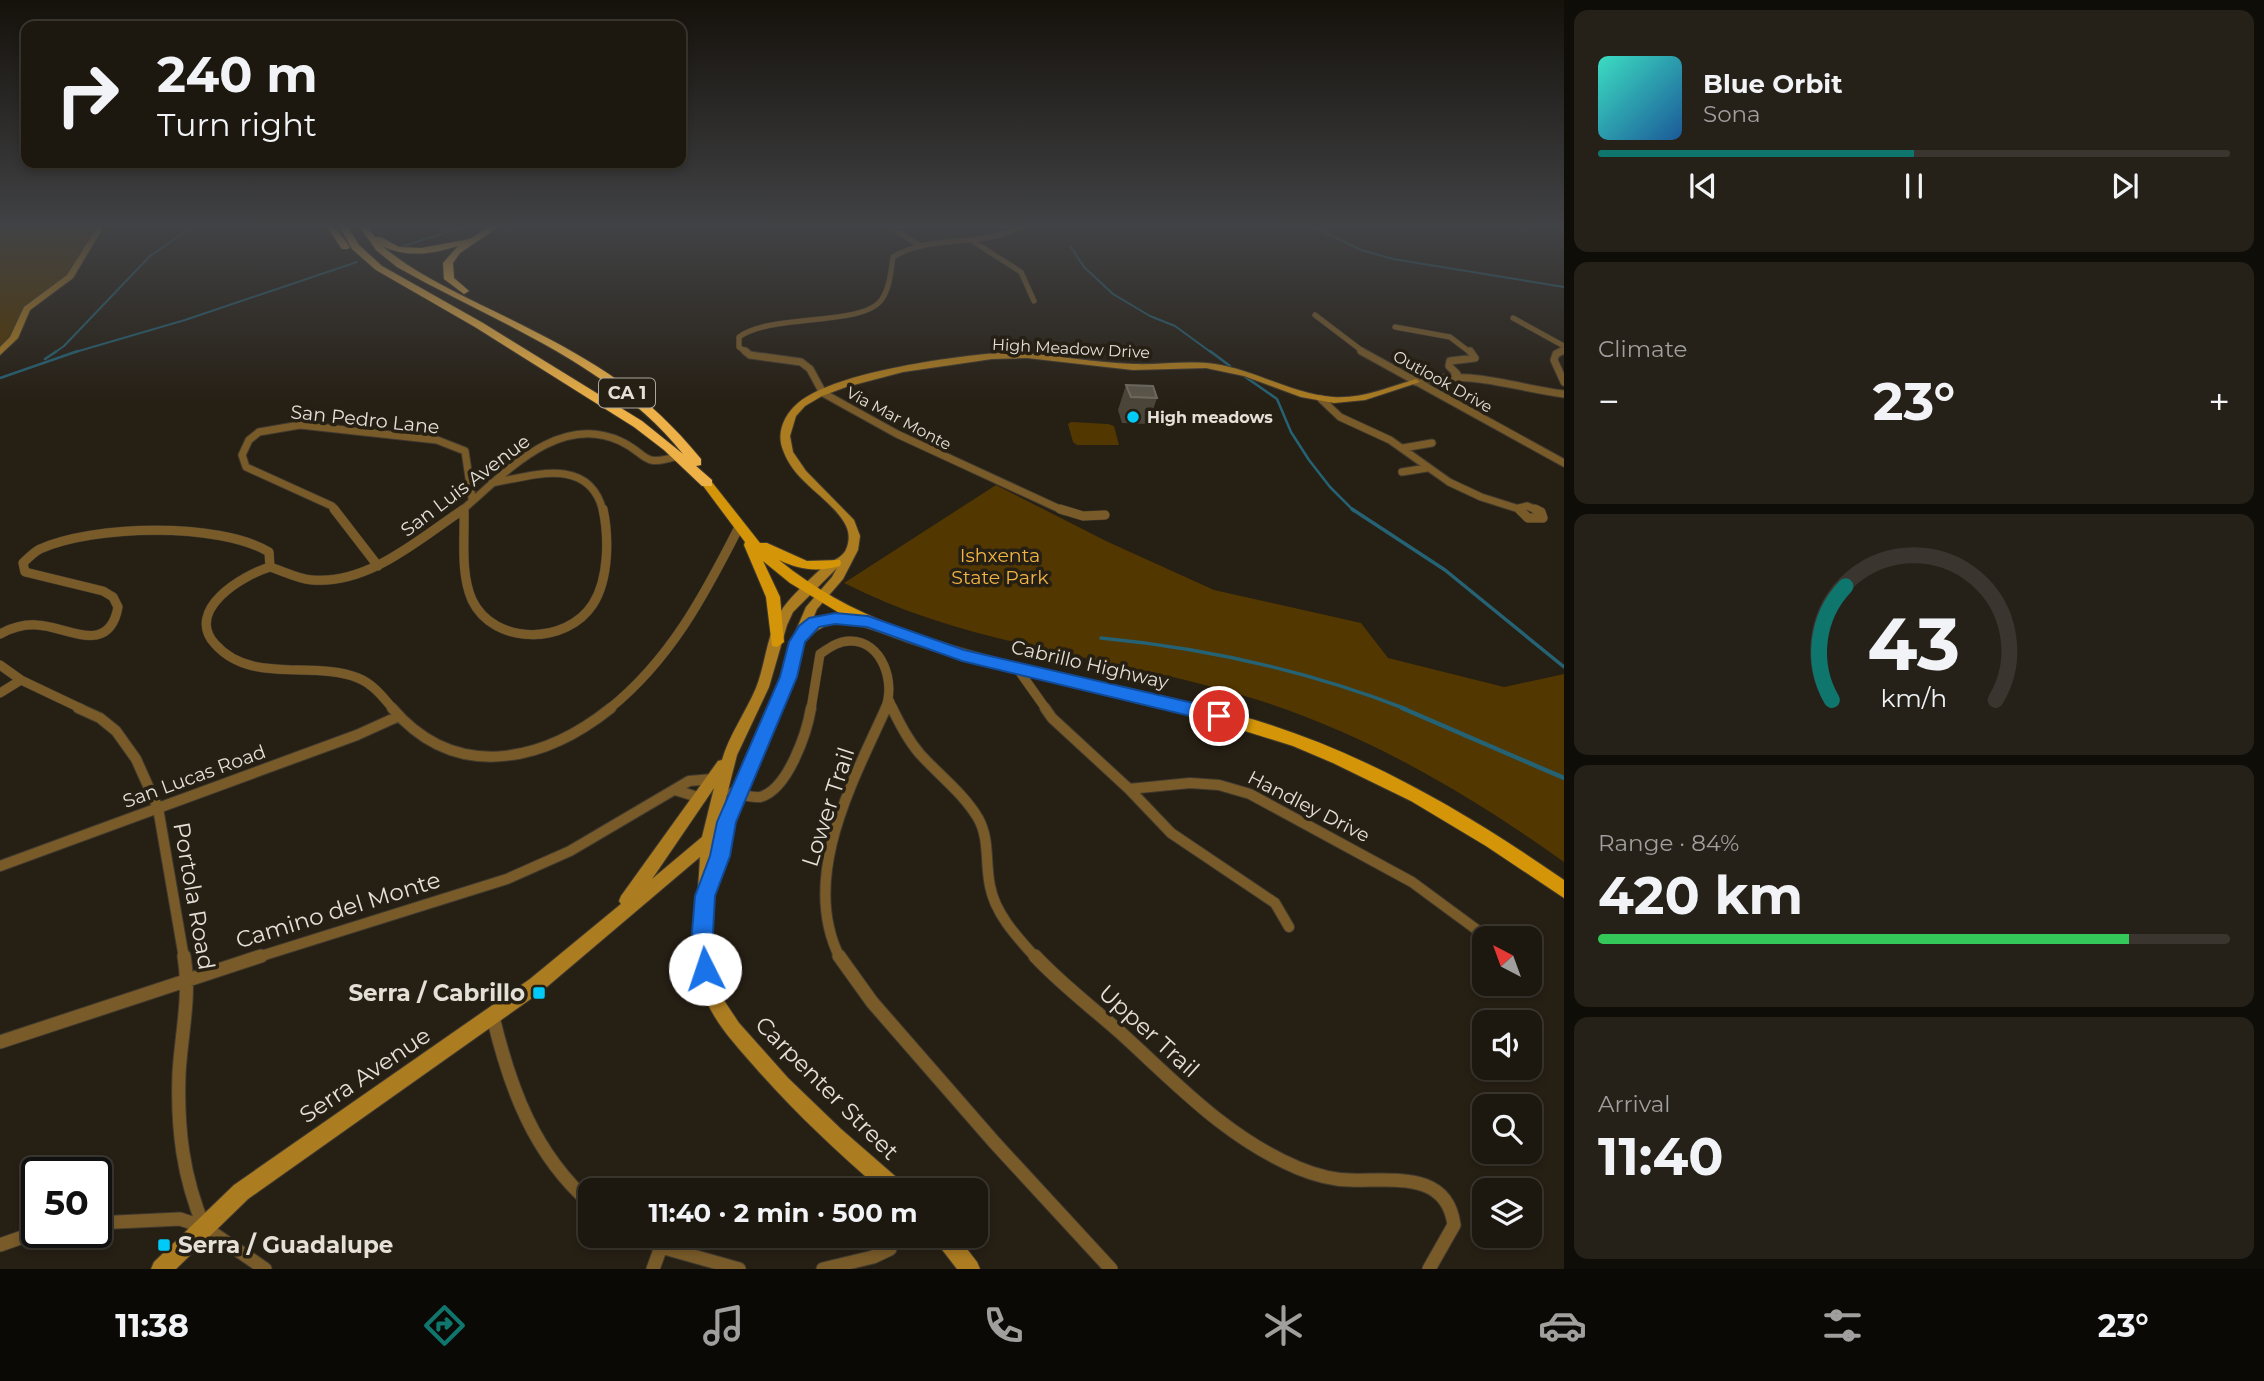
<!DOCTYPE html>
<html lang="en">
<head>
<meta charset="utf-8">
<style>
  :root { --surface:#1c170f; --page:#252018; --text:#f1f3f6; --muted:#a09f9e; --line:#3a362f; --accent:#0f766e }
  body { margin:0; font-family:Montserrat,sans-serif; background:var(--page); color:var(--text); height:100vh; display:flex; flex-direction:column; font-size:26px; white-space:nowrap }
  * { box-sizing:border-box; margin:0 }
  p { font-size:23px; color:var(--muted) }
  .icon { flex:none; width:38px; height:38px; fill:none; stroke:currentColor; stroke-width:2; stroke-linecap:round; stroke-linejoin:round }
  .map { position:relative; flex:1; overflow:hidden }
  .details { display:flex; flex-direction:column; gap:10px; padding:10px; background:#0f0d08; width:700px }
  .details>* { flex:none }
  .guide { position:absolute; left:21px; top:21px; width:665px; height:147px; border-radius:14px; box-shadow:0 4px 10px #0003,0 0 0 2px var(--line); background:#1c170f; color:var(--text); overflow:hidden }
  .needle { width:46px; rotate:319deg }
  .buttons { position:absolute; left:1472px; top:926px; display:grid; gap:14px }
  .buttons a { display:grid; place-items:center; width:70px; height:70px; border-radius:14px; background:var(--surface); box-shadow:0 4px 10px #0003,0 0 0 2px var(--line); font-size:35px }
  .speed { position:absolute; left:21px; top:1157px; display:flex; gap:14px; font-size:35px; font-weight:700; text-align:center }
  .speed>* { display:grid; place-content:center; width:91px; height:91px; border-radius:50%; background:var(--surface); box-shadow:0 4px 10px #0003,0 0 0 2px var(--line); line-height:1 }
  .speed .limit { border:4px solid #111; border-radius:10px; background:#fff; color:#111 }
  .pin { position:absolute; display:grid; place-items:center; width:60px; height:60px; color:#fff; margin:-30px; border:4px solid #fff; border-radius:50%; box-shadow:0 2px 7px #0007 }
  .me { position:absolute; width:77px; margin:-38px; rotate:356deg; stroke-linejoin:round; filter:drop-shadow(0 0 5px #0008) }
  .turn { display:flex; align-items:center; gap:24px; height:147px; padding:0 21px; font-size:32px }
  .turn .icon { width:91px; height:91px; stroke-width:2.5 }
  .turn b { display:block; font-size:49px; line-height:60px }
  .big { font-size:52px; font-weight:700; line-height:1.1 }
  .details .widget { flex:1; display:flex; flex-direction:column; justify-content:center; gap:10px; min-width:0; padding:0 24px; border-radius:14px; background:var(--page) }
  .details .dial { align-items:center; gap:0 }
  .dial svg { height:182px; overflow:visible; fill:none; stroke:var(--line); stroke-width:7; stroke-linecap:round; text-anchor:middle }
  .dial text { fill:var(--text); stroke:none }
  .song { display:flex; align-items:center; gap:21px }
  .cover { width:84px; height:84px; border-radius:10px; background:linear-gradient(135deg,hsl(170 70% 55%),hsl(210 70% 35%)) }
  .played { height:7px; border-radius:4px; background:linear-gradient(90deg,var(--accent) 50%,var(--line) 50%) }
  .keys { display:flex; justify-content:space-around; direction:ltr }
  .heat { display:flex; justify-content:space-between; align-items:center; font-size:38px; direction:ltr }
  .charge { height:10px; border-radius:5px; background:linear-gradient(90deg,#34c759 84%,var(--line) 0) }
  .trip { position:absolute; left:578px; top:1178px; width:410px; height:70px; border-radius:14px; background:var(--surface); box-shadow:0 4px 10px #0003,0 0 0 2px var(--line); font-weight:700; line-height:70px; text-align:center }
  .tabs { display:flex; height:112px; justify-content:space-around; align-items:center; background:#0b0906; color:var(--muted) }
  .tabs .icon { width:49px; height:49px }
  .tabs .on { color:var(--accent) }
  .tabs b { font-size:32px; color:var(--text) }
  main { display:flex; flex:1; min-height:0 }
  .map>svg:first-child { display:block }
  .green { fill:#523700 }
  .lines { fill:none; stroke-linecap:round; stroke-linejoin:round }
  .stream-far3 { stroke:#256274; stroke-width:2 }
  .stream-far2 { stroke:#256274; stroke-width:2.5 }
  .stream-far1 { stroke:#256274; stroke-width:3.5 }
  .stream { stroke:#256274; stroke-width:4.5 }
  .street-far4-casing { stroke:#413a2f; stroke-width:6 }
  .street-far3-casing { stroke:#413a2f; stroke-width:9 }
  .street-far2-casing { stroke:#413a2f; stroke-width:10 }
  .street-far1-casing { stroke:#413a2f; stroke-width:12 }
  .street-casing { stroke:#413a2f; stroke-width:15 }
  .secondary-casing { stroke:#413a2f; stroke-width:2 }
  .primary-casing { stroke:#413a2f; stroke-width:2 }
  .highway-casing { stroke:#413a2f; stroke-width:2 }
  .street-far4 { stroke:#795b29; stroke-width:5 }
  .street-far3 { stroke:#795b29; stroke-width:7 }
  .street-far2 { stroke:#795b29; stroke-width:9 }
  .street-far1 { stroke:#795b29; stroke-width:10 }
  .street { stroke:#795b29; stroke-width:13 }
  .secondary { fill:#ac7c21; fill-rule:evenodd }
  .primary { fill:#d49608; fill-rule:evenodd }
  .highway { fill:#edb147; fill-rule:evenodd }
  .wall { fill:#4b4438 }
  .building { fill:#5b5549; stroke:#706a60; stroke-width:2 }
  .route { fill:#1a73e8; stroke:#114b97; stroke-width:2 }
  .poi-dot { fill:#00cbf8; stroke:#261f14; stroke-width:2.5 }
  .labels { text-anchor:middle; stroke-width:7; stroke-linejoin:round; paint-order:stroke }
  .far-street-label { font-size:16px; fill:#e4e0d8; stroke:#261f14 }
  .far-poi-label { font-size:16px; font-weight:bold; fill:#e4e0d8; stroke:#261f14; text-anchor:start }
  .shield { fill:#261f14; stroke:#aba69d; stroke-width:2 }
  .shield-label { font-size:18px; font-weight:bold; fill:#e4e0d8 }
  .street-label { font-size:19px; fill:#e4e0d8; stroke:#261f14 }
  .park-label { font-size:19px; fill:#f2b444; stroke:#261f14 }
  .near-street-label { font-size:23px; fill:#e4e0d8; stroke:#261f14 }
  .near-poi-label { font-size:23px; font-weight:bold; fill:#e4e0d8; stroke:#261f14; text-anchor:end }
</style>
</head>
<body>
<main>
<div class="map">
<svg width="1564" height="1269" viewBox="0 0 1564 1269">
  <rect width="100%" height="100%" fill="#261f14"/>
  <path class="green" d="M0 226H101L70 276 27 309 17 333 0 352Z
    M1071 422 1108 424 1114 426 1119 445H1077L1073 442 1068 424Z
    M996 485 1106 541 1214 590 1361 623 1388 658 1504 687 1564 674V862C1466 792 1357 728 1241 695 1109 656 967 646 844 583Z"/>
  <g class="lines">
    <path class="stream-far3" d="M1311 226 1361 250 1393 259 1564 287
      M1561 226 1564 232
      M400 247 467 226
      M1071 247 1084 267 1113 294 1150 316 1175 326 1212 353
      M54 353 64 346 150 256 190 228
      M72 353 185 320 357 262"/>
    <path class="stream-far2" d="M1210 351 1230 366
      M45 359 57 351
      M1244 376 1277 399 1291 432 1309 460 1330 487 1354 511
      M0 378 78 351"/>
    <path class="stream-far1" d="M1352 509 1445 570 1564 667
      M1101 638C1206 648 1308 671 1406 709"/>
    <path class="stream" d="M1402 708 1564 778"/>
    <g class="street-far4-casing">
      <path id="street-far4" d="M888 226 921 246
        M974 242 1021 272 1034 301
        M1315 315 1365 353
        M1513 318 1564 346
        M1395 327 1450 337 1471 353
        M747 353 739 347V337C771 313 864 327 882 299 890 287 891 270 893 257 932 233 981 249 1022 226
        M1558 353 1564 350"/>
    </g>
    <g class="street-far3-casing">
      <path id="street-far3" d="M745 351 750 355 801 362 810 369 823 393 897 434 1064 511
        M1361 351 1564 463
        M1562 351 1556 354 1554 360 1564 382
        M1457 374 1449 366 1450 361 1475 358 1470 351
        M1416 382C1473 369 1509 387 1564 394
        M1321 399 1340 417 1390 440 1449 482 1481 497 1519 509
        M1403 448 1432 443
        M1402 472 1427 468
        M492 483C532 476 589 455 603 511
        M336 511 332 506 246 467 242 455 249 440 259 432 300 425 437 440 465 451 472 498
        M461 511C503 476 557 412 620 441 649 454 640 468 678 456
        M1520 511 1519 508 1527 506 1539 511"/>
    </g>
    <g class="street-far2-casing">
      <path id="street-far2" d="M334 509 378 566
        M464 509C465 538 460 573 472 600 494 646 567 645 593 604 609 579 609 537 603 509
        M1060 509 1083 516 1105 515
        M1519 509 1528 518H1543L1541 512 1535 509
        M270 567C243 575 184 610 215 644 251 685 313 660 358 678 373 684 383 697 393 709
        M270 567C283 571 298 579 312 580 369 585 420 538 464 509
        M0 634C11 628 24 624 37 625 66 626 109 657 118 607L113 597 103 591 25 572 23 563C28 558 34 552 40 549 93 525 219 522 269 552L270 567
        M0 665 21 680 82 709
        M1017 668 1046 709
        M0 693 21 680
        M889 700 893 709
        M609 709C670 660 704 596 739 527
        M811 709 820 654C829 648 838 641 850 641 883 641 896 684 885 709"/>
    </g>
    <g class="street-far1-casing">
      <path id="street-far1" d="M78 708 100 718 116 731 136 759 158 808 184 958
        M392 708C455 782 542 763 611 708
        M892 708C900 724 908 740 920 754 939 775 963 793 978 818 990 839 985 863 990 886 995 914 1018 938 1036 958
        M1045 708 1052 718 1129 789 1171 833 1275 903 1289 927
        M1129 789 1190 783 1219 785 1250 794 1412 882 1488 938
        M675 790 701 798
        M732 793C740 794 752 798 760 797 788 790 807 732 811 708
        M0 866 357 735 399 716
        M255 958 507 879 570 851 689 781 713 779
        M840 958C799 878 853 781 886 708"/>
    </g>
    <g class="street-casing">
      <path id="street" d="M184 956C191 996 181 1035 179 1074 177 1129 183 1177 204 1227
        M839 956 872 1002 994 1142 1111 1269
        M1035 956C1062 985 1093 1008 1122 1034 1178 1085 1227 1138 1298 1168 1315 1175 1332 1180 1350 1180 1389 1182 1447 1169 1454 1225L1429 1269
        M493 1017C510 1088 534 1154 590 1203
        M0 1042 261 956
        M96 1223 180 1219 204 1227 265 1269
        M638 1236 661 1247 739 1269
        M0 1245 37 1232
        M653 1269 661 1247
        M823 1269 873 1257 890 1249"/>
    </g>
    <g class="secondary-casing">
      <path id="secondary" d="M98 226H104L73 278 30 310 18 338 0 355V347L10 337 24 307 67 275Z
        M1012 352C1053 354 1093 363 1134 364 1161 365 1188 360 1215 364 1255 370 1292 394 1333 397 1362 399 1389 387 1416 379L1420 382 1365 400 1334 403 1301 397 1244 376 1206 368 1133 370 1027 358 992 359 903 372 846 387 822 396 805 406 796 416 790 436 793 452 806 471 854 520 860 536 858 550 843 579 817 609 803 642 794 677 743 794 733 823 728 856 714 893 712 953 718 986 725 1002 739 1023 788 1078 841 1129 903 1183 906 1190H881C836 1151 793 1111 754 1066 733 1042 710 1018 701 986 691 944 698 899 700 857L542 991 248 1199 176 1269H151L154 1262 234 1185 530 979 621 904 619 901 621 896 718 761 722 760C729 735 746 712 756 688 766 663 767 631 783 608 792 595 812 577 824 566 832 560 844 558 847 547 850 538 849 530 844 522 828 496 794 482 783 450 776 433 784 415 798 403 836 371 961 355 1012 352ZM837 568 832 577 806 607 791 642 782 677 724 806 737 755 769 687 787 625 793 612ZM714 788 702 837 652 879Z
        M934 1236H957L977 1262 980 1269H957L937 1243Z"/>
    </g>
    <g class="primary-casing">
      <path id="primary" d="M707 480 711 481 760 543H767L807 561 840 560 841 563 840 566C817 572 800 570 779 560 852 620 939 644 1029 666 1105 684 1181 698 1255 720 1367 754 1469 814 1564 880V898L1486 846 1411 801 1333 763 1293 746 1200 717 956 658C939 652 921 647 904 641 869 629 828 606 802 646H792L790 642C802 622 817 615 841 614L790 583 763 561 780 597 784 642 777 647 772 646 766 597 744 545 745 542 701 483Z"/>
    </g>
    <g class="highway-casing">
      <path id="highway" d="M326 226H334L350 247 348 249H342Z
        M339 226H347L359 245 382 266 483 323 642 421 683 454C610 363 496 323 397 267L376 250 359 226H367L375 237H381L399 247 421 248 470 239 490 226H500L460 253 453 263 454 278 469 291 464 294 444 279 443 263 458 246C433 254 407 258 382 246 423 280 475 301 522 325 596 362 648 394 701 459V465L696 466 712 480V486H702L664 450 634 427 475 327 376 270 352 249Z"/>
    </g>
    <use href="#street-far4" class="street-far4"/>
    <use href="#street-far3" class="street-far3"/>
    <use href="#street-far2" class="street-far2"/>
    <use href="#street-far1" class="street-far1"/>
    <use href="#street" class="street"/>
    <use href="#secondary" class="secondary"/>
    <use href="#primary" class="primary"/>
    <use href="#highway" class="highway"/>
  </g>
  <path class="wall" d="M1126 385 1157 398 1148 424 1122 423 1118 410Z"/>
  <path class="building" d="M1126 385 1153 386 1157 398 1131 397Z"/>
  <linearGradient id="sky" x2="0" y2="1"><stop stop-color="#15110b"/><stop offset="0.56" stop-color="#414245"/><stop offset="1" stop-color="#414245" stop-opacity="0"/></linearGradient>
  <rect width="1564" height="404" fill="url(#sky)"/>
  <path class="route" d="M835 613 868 616 964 650 1219 709 1225 711 1227 716 1225 721 1219 723 962 661 867 627 835 624 819 627 805 642 797 677 736 822 730 856 715 896 713 932 716 969 713 977 705 980 698 977 694 969 692 932 695 896 710 856 717 822 780 677 789 642 799 626 809 618Z"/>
  <g class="poi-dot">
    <circle cx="1133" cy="417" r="7"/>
    <rect x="532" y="986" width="14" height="14" rx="3.5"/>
    <rect x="157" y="1238" width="14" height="14" rx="3.5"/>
  </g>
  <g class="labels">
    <g class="far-street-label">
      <text transform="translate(1071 348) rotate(3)" y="6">High Meadow Drive</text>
      <text transform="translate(1443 381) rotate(29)" y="6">Outlook Drive</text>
      <text transform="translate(899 418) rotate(28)" y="6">Via Mar Monte</text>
    </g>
    <g class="far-poi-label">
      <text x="1147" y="423">High meadows</text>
    </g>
    <rect class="shield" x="599" y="378.5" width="56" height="29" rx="5"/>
    <g class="shield-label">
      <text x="627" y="399">CA 1</text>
    </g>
    <g class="street-label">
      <text transform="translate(365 419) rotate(6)" y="7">San Pedro Lane</text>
      <text transform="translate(465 485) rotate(-37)" y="7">San Luis Avenue</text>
      <text transform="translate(1090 664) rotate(13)" y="7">Cabrillo Highway</text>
      <text transform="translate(194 776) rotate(-20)" y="7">San Lucas Road</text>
      <text transform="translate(1309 806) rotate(27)" y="7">Handley Drive</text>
    </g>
    <g class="park-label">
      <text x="1000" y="562">Ishxenta<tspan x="1000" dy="22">State Park</tspan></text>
    </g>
    <g class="near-street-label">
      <text transform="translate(828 807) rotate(-72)" y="8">Lower Trail</text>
      <text transform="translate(194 896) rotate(80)" y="8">Portola Road</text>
      <text transform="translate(338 910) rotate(-17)" y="8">Camino del Monte</text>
      <text transform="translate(1149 1031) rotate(42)" y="8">Upper Trail</text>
      <text transform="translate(365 1075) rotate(-34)" y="8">Serra Avenue</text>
      <text transform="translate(827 1088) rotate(45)" y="8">Carpenter Street</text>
    </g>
    <g class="near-poi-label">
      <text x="525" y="1001">Serra / Cabrillo</text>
      <text x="178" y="1253" text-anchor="start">Serra / Guadalupe</text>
    </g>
  </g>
</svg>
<div class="buttons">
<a><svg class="needle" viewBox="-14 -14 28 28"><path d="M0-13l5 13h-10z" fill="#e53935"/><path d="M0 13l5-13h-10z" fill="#a09f9e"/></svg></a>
<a><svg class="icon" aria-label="sound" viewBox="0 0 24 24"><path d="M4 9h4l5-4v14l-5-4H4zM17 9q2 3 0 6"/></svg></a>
<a><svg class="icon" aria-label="search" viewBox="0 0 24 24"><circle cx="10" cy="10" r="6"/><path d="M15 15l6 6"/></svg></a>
<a><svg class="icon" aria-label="layers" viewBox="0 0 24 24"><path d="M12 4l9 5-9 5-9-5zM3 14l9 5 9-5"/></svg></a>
</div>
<div class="speed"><div class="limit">50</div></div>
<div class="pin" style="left:1219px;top:716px;background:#d93025"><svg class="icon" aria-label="arrive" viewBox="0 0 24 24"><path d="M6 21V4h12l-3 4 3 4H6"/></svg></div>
<svg class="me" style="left:705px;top:969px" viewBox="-20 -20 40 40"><circle r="19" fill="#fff"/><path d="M0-13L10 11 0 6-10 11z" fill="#1a73e8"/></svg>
<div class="trip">11:40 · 2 min · 500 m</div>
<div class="guide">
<div class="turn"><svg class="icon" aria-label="right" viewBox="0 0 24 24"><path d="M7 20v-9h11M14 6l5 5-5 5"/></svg><div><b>240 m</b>Turn right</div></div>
</div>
</div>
<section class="details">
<div class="widget">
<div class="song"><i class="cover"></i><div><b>Blue Orbit</b><p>Sona</p></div></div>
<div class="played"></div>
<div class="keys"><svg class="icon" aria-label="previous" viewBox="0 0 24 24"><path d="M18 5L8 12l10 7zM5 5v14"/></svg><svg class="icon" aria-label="pause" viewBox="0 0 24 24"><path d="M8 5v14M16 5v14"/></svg><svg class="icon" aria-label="next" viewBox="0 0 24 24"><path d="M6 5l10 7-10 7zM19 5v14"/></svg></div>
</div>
<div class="widget"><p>Climate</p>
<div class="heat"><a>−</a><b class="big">23°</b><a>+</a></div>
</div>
<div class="widget dial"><svg viewBox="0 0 100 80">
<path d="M14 69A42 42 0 1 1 86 69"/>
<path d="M14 69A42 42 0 0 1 20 19" stroke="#0f766e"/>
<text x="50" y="56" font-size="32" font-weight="700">43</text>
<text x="50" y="72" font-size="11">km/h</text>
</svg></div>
<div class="widget"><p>Range · 84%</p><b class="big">420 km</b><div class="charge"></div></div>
<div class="widget"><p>Arrival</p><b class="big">11:40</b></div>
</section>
</main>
<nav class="tabs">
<b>11:38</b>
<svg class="icon on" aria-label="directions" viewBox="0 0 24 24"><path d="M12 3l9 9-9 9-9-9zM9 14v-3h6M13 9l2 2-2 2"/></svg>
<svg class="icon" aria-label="music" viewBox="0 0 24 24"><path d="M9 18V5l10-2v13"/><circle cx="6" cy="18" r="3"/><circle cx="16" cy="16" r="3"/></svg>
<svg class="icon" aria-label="phone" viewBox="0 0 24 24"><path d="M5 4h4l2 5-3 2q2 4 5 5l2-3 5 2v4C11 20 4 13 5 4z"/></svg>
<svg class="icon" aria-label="climate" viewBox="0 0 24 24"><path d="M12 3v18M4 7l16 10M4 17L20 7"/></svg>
<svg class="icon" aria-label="car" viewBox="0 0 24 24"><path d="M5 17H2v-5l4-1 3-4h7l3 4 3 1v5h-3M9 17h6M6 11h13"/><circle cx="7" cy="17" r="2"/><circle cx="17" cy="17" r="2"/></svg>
<svg class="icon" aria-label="filters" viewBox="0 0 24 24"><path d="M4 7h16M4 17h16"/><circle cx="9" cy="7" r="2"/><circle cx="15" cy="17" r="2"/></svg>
<b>23°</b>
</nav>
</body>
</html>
